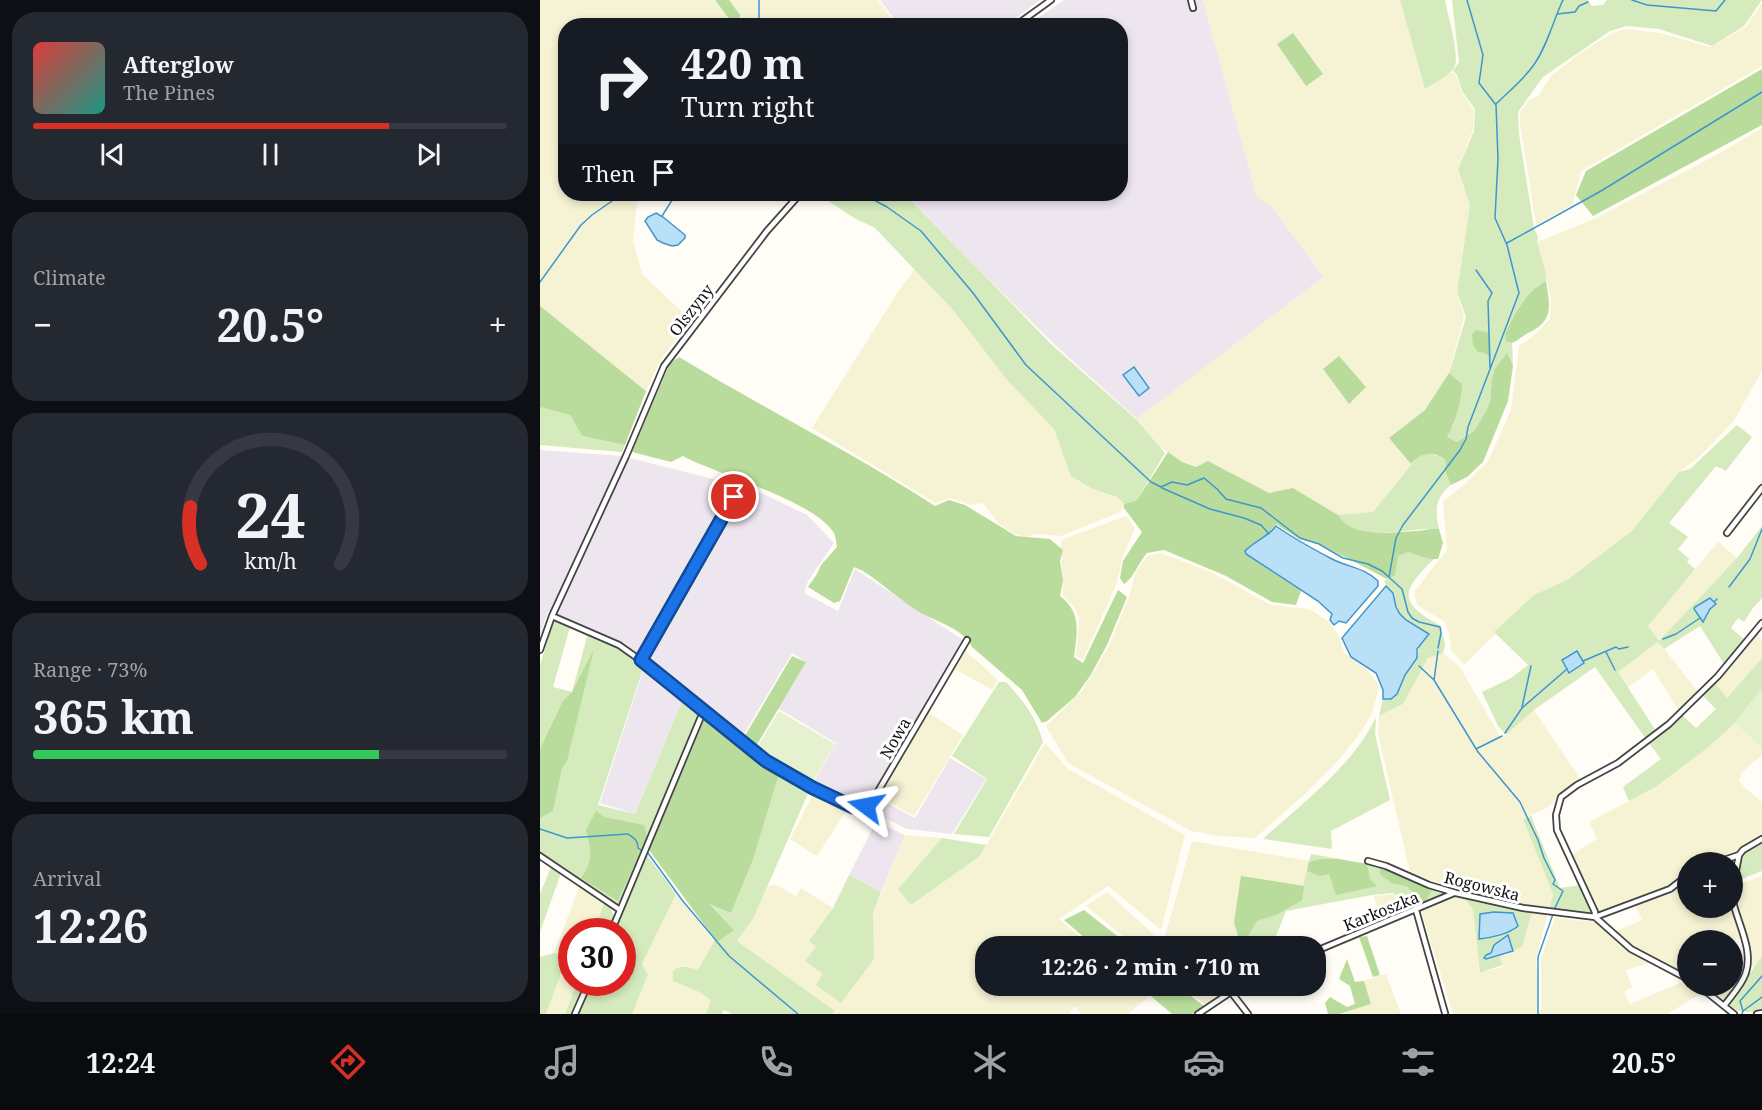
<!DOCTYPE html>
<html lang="en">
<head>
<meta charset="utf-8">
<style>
  :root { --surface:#171b24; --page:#242831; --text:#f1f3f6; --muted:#9ea1a6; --line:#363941; --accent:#d93025 }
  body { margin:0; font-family:"Noto Serif",serif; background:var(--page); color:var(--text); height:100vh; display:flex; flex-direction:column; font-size:22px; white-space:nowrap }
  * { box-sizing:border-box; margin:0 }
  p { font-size:20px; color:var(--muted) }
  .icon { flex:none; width:33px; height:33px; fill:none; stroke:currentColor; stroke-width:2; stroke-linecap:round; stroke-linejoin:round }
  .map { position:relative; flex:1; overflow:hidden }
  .sheet { display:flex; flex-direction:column; gap:12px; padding:12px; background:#0d0f14; width:540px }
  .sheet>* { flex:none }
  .top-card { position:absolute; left:18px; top:18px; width:570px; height:183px; border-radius:24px; box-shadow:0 3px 9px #0003; background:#171b24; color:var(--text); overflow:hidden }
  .buttons { position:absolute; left:1137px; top:852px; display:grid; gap:12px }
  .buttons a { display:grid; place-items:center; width:66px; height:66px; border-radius:50%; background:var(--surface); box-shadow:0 3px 9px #0003; font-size:30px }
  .speed { position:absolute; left:18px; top:918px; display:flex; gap:12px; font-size:30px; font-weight:700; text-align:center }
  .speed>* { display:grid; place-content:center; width:78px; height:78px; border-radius:50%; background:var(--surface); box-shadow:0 3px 9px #0003; line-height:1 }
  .speed .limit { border:9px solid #d22; background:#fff; color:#111 }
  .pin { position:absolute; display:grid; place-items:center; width:51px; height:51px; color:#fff; margin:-26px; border:3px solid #fff; border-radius:50%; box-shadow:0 2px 6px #0007 }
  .me { position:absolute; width:66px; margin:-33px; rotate:283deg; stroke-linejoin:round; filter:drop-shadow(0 0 4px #0008) }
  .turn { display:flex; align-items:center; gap:21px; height:126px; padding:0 24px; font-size:27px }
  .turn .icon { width:78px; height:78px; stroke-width:2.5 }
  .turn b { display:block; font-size:42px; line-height:51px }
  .then { display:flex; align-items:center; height:57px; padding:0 24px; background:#0003; gap:12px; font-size:22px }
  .big { font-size:45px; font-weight:700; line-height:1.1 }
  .sheet .tile { flex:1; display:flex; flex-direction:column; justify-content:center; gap:9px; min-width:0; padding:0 21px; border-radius:24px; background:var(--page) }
  .sheet .dial { align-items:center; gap:0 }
  .dial svg { height:156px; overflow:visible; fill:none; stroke:var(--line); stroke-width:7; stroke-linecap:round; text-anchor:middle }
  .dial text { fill:var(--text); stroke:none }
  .song { display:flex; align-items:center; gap:18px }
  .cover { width:72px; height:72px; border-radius:9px; background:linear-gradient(135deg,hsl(0 70% 55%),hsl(170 70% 35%)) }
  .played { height:6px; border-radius:3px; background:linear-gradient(90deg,var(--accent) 75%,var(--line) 75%) }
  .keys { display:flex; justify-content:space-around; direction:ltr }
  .heat { display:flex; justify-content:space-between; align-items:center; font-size:33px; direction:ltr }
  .charge { height:9px; border-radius:4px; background:linear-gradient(90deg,#34c759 73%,var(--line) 0) }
  .trip { position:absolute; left:435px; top:936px; width:351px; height:60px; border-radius:24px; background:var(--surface); box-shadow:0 3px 9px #0003; font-weight:700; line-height:60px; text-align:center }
  .menu { display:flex; height:96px; justify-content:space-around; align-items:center; background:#090b0e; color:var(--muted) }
  .menu .icon { width:42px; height:42px }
  .menu .active { color:var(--accent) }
  .menu b { font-size:27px; color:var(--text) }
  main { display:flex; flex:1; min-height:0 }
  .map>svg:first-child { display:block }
  .industrial { fill:#eee6ef }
  .farmland { fill:#f6f3d4 }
  .green { fill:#d5ebbd; fill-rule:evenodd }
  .forest { fill:#b9dc9c }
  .pitch { fill:#e6f2cf }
  .water { fill:#b9e0f7; stroke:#3f96cf; stroke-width:1.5 }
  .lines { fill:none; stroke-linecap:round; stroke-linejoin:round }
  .stream { stroke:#3f96cf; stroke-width:1.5 }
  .minor-casing { stroke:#444; stroke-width:8 }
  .minor { stroke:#fff; stroke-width:4.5 }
  .route-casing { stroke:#114b97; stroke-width:15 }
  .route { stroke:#1a73e8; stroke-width:10 }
  .labels { text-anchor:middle; stroke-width:6; stroke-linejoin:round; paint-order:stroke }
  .street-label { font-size:16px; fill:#111; stroke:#fff }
</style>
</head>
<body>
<main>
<section class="sheet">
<div class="tile">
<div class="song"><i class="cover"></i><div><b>Afterglow</b><p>The Pines</p></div></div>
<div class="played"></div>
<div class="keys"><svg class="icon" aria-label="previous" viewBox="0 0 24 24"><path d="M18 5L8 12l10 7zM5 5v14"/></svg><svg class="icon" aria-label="pause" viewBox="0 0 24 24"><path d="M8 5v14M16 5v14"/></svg><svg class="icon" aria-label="next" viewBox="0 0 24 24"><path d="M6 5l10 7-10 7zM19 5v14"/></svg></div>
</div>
<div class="tile"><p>Climate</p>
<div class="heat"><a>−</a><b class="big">20.5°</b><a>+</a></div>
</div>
<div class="tile dial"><svg viewBox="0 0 100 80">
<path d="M14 69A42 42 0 1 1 86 69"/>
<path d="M14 69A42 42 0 0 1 9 40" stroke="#d93025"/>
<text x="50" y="56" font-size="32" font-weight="700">24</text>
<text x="50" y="72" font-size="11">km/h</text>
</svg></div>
<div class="tile"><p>Range · 73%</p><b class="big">365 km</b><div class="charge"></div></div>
<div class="tile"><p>Arrival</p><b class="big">12:26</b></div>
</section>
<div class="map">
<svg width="1222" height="1014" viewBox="0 0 1222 1014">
  <rect width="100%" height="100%" fill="#fffdf5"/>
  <path class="industrial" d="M340 0H500L466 25 359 26Z
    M524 0H663L717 197 726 199 784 277 597 419 515 345 437 268 366 194H580V26L488 25Z
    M0 450 82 456 213 489 267 515 294 543 268 581 264 593 298 611 315 569 423 640 334 796 375 818 410 758 446 779 412 834 367 829 273 783 296 743 236 707 265 661 252 653 201 739 145 694 95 814 60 803 106 662 81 643 8 611 0 637Z
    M336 822 365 835 341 892 309 875Z"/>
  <path class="farmland" d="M0 0H175L193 24 190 26H26V194H98L93 240 102 274 151 320 121 359 106 391 0 306Z
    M189 0H338L357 25H208Z
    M663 0H860L885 89 912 72 916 75 922 93 934 110 933 130 918 169 930 205 917 292 924 317 909 373 885 410 849 438 871 464 833 512 798 515 753 488 729 493 668 461 656 467 642 462 620 447 597 419 784 277 733 208 717 197Z
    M1222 3V66L1041 171 1034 198V204L996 225 980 124V112L989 100 998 96 1011 76 1039 54 1072 33 1086 29 1121 33 1170 47 1206 27Z
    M1222 128V371L1193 422 1160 456 1139 472 1092 531 1027 580 994 595 924 665 911 650 909 633 905 622 877 605 874 592 907 550 903 502 925 484 948 461 971 410 979 346 993 336 1010 319 1011 300 997 242 1054 219 1182 152Z
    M375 269 413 310 467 380 514 429 553 489 577 497 584 504V508L580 512 521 536 497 534 485 537 473 533 459 524 443 503 431 505 410 498 395 503 272 428 359 290Z
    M586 516 595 528 583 556 576 585 543 660 536 656 539 618 534 606 523 596 521 540Z
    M1178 542 1197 558 1119 642 1158 692 1139 711 1113 669 1087 688 1077 673 1118 642 1107 626Z
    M621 553 671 572 731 605 770 609 789 622 799 636 804 652 828 671 839 685 833 711 821 732 797 762 764 795 715 838 679 836 651 831 528 763 506 726 542 691 569 646 589 597 595 574 607 556Z
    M1218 633 1222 641V658L1187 698 1175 683Z
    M426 651 458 680 452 690 415 669Z
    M903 653 920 667 961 738 966 735 994 710 1041 780 1023 791 1009 807 983 819 1013 894 996 959 998 989 997 1009 995 1010H1001V959L1015 918 1055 922 1084 949 1109 963 1086 970 1092 987 1084 992 1090 1004 1145 981 1148 986H1152L1163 992 1128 1014H913L881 911 912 898 925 899 933 910 940 973 961 967 963 969 960 957 982 947 994 907 928 893 870 873 838 734 839 716 863 704 888 658Z
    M389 713 423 735 374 816 339 797Z
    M1195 723 1222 749V755L1202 772 1199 780 1205 788 1222 802V836L1202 848 1197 853 1171 862H1148L1147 871 1128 886 1062 912 1058 911 1031 855 1057 839 1049 822 1117 786 1166 749Z
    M505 743 528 769 645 835 621 930 568 886 519 919 551 946H446V986H595L608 997 588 1014H542L534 1007 529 1014H292L294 1011 197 941 213 919 228 886 237 885 256 896 261 888 293 908 269 941 276 946 283 975 277 984 334 959 333 913 365 835 402 838 358 889 440 856Z
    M273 794 307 810 277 856 250 839Z
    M652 841 770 861 764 886 694 923 700 946H595L546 906 567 892 623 943Z
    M1222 876V956L1213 968 1195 889 1198 885Z
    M1138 884 1145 901 1147 900 1148 908H1167L1169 911 1193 907 1202 938 1193 941 1148 940 1147 977 1087 945 1074 932 1102 920 1095 904Z
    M40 885 65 901 53 931 32 932V982L37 983 25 1014H6L28 956 14 953Z
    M136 894 174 941 158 970 143 966 133 981 161 993 172 1000 166 1014H92L108 976 102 964Z
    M858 894 865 913 841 922 834 896Z
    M846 974 861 1014H799L831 1004 824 981Z
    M1193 983 1194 989 1188 998 1183 1000 1162 986H1192Z
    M643 986H676L684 993 666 1005Z"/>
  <path class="green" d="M860 0H905C907 14 922 59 913 70 906 77 894 83 885 89Z
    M912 0H1048L1052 6 1063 5 1067 0H1222L1204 26 1172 46 1119 29 1087 26 1070 31 1003 77 978 112 979 134 994 228 998 237 997 242 1006 274V281L997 286 965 334 966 340 972 343 973 366 966 354 953 372 950 402 946 411 934 431 917 442 906 437 914 424V416L909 374 926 317 917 292 930 205 918 169 934 131 935 109 922 91 917 75 913 71 919 62Z
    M278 194H365L511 344 597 420 625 453 597 500 584 504 577 497 553 489 531 476 514 429 467 380 413 310 335 228 314 218Z
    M0 407 30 415 42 436 85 445 82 452 0 445Z
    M1197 425 1212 437 1186 471 1176 466 1129 523 1148 537 1138 549 1149 559 1147 562 1155 569 1108 626 1119 641 1197 558 1222 526V598L1213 608 1204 622 1198 618 1191 628 1204 639 1184 664 1160 626 1124 649 1118 642 1078 672 1116 731 1106 739 1055 667 994 710 966 735 958 726 942 692 971 678 988 665 954 632 994 595 1027 580 1092 531 1139 472 1150 469Z
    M888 453 898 456 906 461 905 471 911 485C895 497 895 510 899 529 872 526 815 546 798 515L833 512 878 456Z
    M868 551 889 559H894C860 592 858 602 901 626L905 645 903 653 888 658 863 704 839 716 843 699H851L857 694 865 675 877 658 879 646 885 640V631L866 620 860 614 844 581 855 576 857 556Z
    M14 621 30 627 13 687 32 692 48 633 78 646 104 666 58 805 95 814 143 699 158 711 160 716 78 905 0 853V665Z
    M1222 658V689L1195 723 1166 749 1117 786 1089 801 1083 787 1121 759 1108 742 1142 715 1156 728 1176 709 1163 696 1175 683 1187 698Z
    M459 682H466C485 703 495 715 503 742L449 837 414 834 447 779 412 756Z
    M836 717 835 734 850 800 791 831 792 849 723 839C761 804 814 765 836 717Z
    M239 774 270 789 213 919 197 941 295 1011 292 1014H192L184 1010 182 1014H166L171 1000 161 993 133 981V971C141 964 148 967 158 970L174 941 194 930 169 902 191 913 213 860Z
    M991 816 1020 888 1041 885 1053 915 1009 910 1013 894 983 819Z
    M402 838 446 845 440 856 371 905 358 889Z
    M1222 843V871L1197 881 1202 856 1205 852Z
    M106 854 136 894 102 964 108 975 92 1014H37L51 983 82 982V932L72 931Z
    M771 854 840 866 907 894 884 904 878 896 862 900 853 893 832 895 746 911 736 936 710 944 708 946H700L694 923 701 876 763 886Z
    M11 867 21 873 0 932V894Z
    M309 875 341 892 333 913 334 959 301 1003 276 985 283 974 265 961 276 947 269 941 293 908Z
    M914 896 992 913 982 947 973 951 967 935C954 945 956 948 946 959L965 955 960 958 962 965 940 973 933 910 925 899 912 898ZM954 912 973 913 974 930 956 935Z
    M65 901 69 904 74 917 68 931 53 932Z
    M14 953 28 955 6 1014H0V957Z
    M1222 956V1009C1210 1013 1200 1014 1190 1006V1002Z
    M37 983H46L33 1014H25Z"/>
  <path class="forest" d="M175 0H189L201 16 193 24Z
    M753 33 783 74 766 86 737 44Z
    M1222 69V125L1053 216 1036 195 1046 171Z
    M1006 281C1009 302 1015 319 992 331 985 334 979 340 972 343L966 341 965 334C975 314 986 291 1006 281Z
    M0 306 106 391 85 445 42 436 30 415 0 407Z
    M936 330 950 333 951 358 945 353 938 352 933 345 932 334Z
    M967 353 973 366 968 401 943 462 927 477 911 485 905 471 906 461C894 450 881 452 871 464L849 438 885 410 909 373 922 384C921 402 916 421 907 437L917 442 934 431 946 411 950 402 952 379 954 370Z
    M799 356 826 387 809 404 783 369Z
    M139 357C223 408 312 452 395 506L409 500 425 505 476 536 510 539 523 550 520 561 523 580 520 596C542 613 537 632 534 657L543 663 578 590 587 597 567 645 550 676 535 697 507 721 502 723 482 690 432 647C424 629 397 622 381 613 361 601 343 584 323 571L314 567 300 601 294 603 268 587 277 574 281 565 297 547C296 543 296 537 294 533 272 499 180 476 143 456L131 462 92 452 130 363Z
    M628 452 642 462 656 467 668 461 729 493 753 488 798 515C812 539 853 532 876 531 885 531 891 528 899 529L903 543 898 559H889L868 552 858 556 855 576 847 579 780 544 759 539 736 524C727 538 713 539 706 554L761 591 756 605 732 602 686 576 624 550 607 553C599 562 593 579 584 584L580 578 583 561 602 532 584 508V504L597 500Z
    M54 649 27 761 22 768 13 811 0 818V749L23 701 32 692Z
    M252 656 266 662 215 748 203 739Z
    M164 720H170L239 774 213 860 191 913 170 904 194 930 177 942 109 850Z
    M56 811 64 817 104 825 107 836 78 901 41 878C54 861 51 849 46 830Z
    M781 859H797L827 864 830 879 837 886 796 895 789 874 780 876 767 871 769 862Z
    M840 866 893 888 884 904 878 896 866 886 851 883 840 874Z
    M701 876 764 886 762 900 736 915 717 921 702 946 694 923Z
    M544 910 590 946H554L524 920Z
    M827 936 840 975 833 977 819 937Z
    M807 959 815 982 824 981 831 1004 799 1014H788L785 1003 790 997 807 1007 815 1004 810 986 799 979Z
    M599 986H638L665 1007 652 1014H632Z"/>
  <path class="pitch" d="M1222 689V749L1195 723Z
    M239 711 295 744 274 780 217 747Z"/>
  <path class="water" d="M116 213 123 217 145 235V238L138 245 132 246 123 243 117 240 105 221 108 217Z
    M594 367 609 388 599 396 583 375Z
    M736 526C754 539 773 549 792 559 810 568 823 567 838 581V586L806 623 799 621 794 625 790 620 792 614 778 601 706 554 705 551C714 541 728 537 736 526Z
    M846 586 853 593 856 607 860 614 866 620 889 634 877 649V658L865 675 857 694 851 699H843V690L836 673 811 657 802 638Z
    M1170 598 1176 604 1170 609 1163 622 1154 609 1155 607Z
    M1037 651 1044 663 1029 673 1022 660Z
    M954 912 973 913 978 926C969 934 950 938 939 939L940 914Z
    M968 935 973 951 946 959 944 958 946 955 951 953 954 945Z"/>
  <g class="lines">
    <path class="stream" d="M219 0V26
      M1092 0 1107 5 1176 11 1185 0
      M1017 14 1035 12 1039 6 1048 2
      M956 104C969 91 982 81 993 66 1007 47 1013 21 1023 0
      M323 194 347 207 381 231 433 293 486 365 611 482 621 487 632 482 647 485 664 478 677 489 686 499 721 508 760 538 779 544 803 558 828 564 842 571 862 589 868 612 872 618 879 622 900 627 901 633 898 648
      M122 216 136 194
      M967 243 1061 191 1222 92
      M936 270 952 293 948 301 950 368
      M0 282 41 225 52 215 82 194
      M622 488 670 509 704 518 721 525 729 534
      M849 577 856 538 863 525 920 450 926 439 928 427 979 293 967 245 955 218 958 159 956 105 939 83 943 55 927 0
      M1189 587 1210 559 1222 529
      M1175 601 1177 599
      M1123 639 1136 634 1160 618
      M898 651 894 680 938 752 980 802 998 840 1004 858 1015 880 1013 884 1023 891 1014 910
      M1066 652 1075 670
      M1043 661 1076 647 1079 649 1088 647
      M879 666 894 680
      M982 707 991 666
      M965 733 982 708 1027 669
      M936 749 962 736
      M0 829 27 838 88 834C94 838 98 840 98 848L101 850
      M108 853 142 900 189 956 258 1014
      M1203 1011 1200 1001 1222 976
      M998 1014V957L1013 914
      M1202 1014 1203 1011 1222 997"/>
    <g class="minor-casing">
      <path id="minor" d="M651 0 653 8
        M475 26 511 0
        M1187 533 1222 488
        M12 616 79 645 110 667 163 712 71 932
        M0 650 12 616 86 456 124 366 227 231 260 194
        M101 660 194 497
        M163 712 226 761 273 788 313 807C326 807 330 803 337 793L427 640
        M0 856 80 910
        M828 861 846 866 889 885 916 893 983 908 1055 917 1130 889 1148 875
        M1178 862 1199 855
        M1192 892 1199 855 1203 850 1222 839
        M876 910 905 1013
        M776 951 914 893
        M1148 979 1091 949 1055 917V912L1017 830 1016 815 1021 797 1037 785 1078 763 1129 724 1178 676 1222 623
        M701 986 691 992 708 1014
        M1159 986 1194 1014
        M1184 1006C1191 996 1201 986 1205 975 1215 950 1196 921 1192 897
        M35 1014 49 982
        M658 1014 691 992
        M1217 1014 1222 1013"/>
    </g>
    <use href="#minor" class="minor"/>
  </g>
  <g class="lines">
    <g class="route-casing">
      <path id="route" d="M194 497 101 660 226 761 273 788 313 807 326 806"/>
    </g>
    <use href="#route" class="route"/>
  </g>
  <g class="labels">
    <g class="street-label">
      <text transform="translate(151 310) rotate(-52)" y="6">Olszyny</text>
      <text transform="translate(355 738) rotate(-60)" y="6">Nowa</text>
      <text transform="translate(942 886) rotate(14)" y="6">Rogowska</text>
      <text transform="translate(841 911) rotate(-22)" y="6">Karkoszka</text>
    </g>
  </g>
</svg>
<div class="buttons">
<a>+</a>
<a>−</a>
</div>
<div class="speed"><div class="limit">30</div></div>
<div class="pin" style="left:194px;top:497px;background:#d93025"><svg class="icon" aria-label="arrive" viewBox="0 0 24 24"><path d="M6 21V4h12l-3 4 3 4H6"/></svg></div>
<svg class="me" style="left:326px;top:806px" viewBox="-20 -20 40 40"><path d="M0-17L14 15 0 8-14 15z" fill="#1a73e8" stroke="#fff" stroke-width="4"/></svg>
<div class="trip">12:26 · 2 min · 710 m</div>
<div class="top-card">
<div class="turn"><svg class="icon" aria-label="right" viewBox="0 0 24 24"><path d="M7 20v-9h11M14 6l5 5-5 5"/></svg><div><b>420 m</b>Turn right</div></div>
<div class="then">Then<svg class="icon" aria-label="arrive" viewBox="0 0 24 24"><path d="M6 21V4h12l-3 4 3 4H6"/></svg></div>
</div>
</div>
</main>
<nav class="menu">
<b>12:24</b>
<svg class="icon active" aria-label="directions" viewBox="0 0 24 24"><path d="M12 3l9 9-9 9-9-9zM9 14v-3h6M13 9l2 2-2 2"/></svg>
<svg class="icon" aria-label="music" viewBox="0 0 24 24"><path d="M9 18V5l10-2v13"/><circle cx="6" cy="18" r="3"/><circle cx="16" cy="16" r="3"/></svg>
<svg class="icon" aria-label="phone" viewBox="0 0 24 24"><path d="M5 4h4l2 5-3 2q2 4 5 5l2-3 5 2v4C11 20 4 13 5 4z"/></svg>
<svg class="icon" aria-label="climate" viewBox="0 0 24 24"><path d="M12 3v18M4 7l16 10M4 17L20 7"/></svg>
<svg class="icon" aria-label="car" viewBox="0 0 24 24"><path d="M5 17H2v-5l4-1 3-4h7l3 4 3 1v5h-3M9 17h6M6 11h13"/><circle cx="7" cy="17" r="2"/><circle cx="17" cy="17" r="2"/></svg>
<svg class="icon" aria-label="filters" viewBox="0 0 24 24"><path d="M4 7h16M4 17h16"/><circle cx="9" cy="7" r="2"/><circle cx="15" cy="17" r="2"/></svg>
<b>20.5°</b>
</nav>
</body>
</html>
